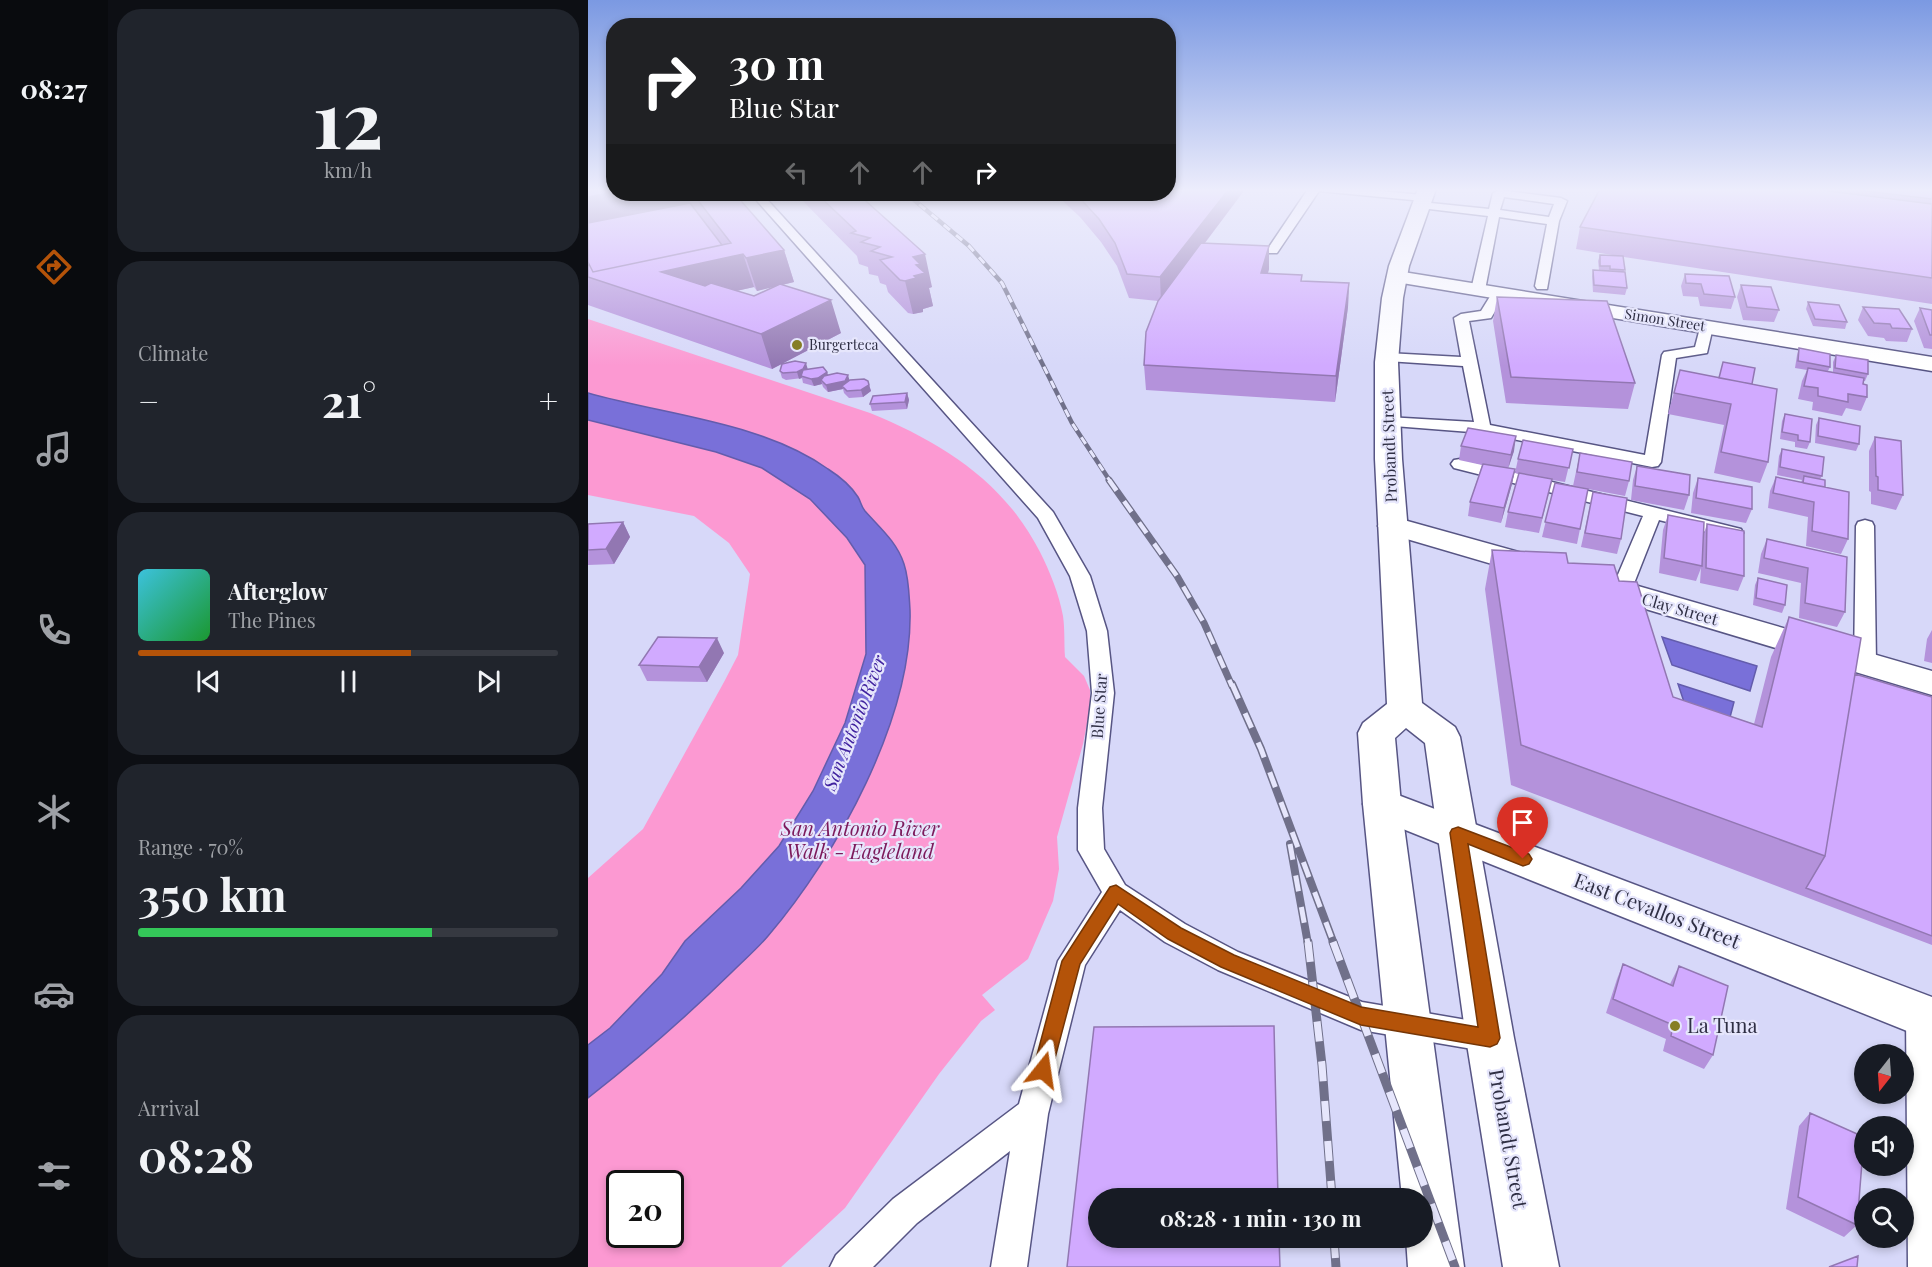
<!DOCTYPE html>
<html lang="en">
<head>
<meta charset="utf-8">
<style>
  :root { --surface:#171b24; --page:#20242c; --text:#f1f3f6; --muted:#9ea1a6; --line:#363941; --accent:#b45309 }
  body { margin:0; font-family:"Playfair Display",serif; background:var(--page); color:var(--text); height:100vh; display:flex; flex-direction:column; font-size:22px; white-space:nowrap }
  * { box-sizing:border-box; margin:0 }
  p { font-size:20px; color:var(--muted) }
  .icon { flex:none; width:33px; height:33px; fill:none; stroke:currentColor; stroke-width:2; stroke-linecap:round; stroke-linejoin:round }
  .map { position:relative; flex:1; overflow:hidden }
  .sheet { display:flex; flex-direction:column; gap:9px; padding:9px; background:#0d0f14; width:480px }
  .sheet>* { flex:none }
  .top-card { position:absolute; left:18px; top:18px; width:570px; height:183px; border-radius:24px; box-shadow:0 3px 9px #0003; background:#202124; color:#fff; overflow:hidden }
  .needle { width:39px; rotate:197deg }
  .fabs { position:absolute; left:1266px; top:1044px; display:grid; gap:12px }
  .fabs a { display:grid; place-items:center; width:60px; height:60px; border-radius:50%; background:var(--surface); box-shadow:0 3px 9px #0003; font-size:30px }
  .speed { position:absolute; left:18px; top:1170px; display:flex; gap:12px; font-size:30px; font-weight:700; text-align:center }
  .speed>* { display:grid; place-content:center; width:78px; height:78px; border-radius:50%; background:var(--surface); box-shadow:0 3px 9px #0003; line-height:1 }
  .speed .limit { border:3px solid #111; border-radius:9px; background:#fff; color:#111 }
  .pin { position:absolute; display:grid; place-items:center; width:51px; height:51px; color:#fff; margin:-62px -26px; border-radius:50% 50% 50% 0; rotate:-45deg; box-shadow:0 0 6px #0007 }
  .pin .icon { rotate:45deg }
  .me { position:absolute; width:66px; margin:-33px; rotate:15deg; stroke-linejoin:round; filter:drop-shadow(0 0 4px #0008) }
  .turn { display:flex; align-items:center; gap:21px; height:126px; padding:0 24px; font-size:27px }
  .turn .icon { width:78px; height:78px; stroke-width:2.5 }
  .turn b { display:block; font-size:42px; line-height:51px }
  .lanes { display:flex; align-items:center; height:57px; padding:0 24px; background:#0003; justify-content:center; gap:30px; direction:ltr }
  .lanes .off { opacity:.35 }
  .big { font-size:45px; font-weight:700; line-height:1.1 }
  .sheet .card { flex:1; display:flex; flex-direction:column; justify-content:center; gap:9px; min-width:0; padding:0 21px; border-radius:24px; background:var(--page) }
  .sheet .dial { align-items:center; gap:0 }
  .dial b { font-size:78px; line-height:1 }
  .song { display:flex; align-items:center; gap:18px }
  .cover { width:72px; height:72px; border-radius:9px; background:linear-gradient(135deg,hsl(190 70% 55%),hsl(130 70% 35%)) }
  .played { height:6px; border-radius:3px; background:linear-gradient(90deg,var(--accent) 65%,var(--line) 65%) }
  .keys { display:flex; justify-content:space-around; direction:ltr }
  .heat { display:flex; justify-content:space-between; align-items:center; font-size:33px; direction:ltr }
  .charge { height:9px; border-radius:4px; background:linear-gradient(90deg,#34c759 70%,var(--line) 0) }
  .trip { position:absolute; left:500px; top:1188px; width:345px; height:60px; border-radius:30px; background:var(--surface); box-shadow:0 3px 9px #0003; font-weight:700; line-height:60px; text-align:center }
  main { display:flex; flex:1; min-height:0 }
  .menu { display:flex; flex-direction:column; width:108px; justify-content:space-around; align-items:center; background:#090b0e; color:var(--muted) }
  .menu .icon { width:42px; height:42px }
  .menu .on { color:var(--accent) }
  .menu b { font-size:27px; color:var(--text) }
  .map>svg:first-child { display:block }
  .green { fill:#fc99d2; fill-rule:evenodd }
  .water { fill:#7970d9; stroke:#635cac; stroke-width:1.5 }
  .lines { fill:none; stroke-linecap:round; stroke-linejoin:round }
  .service-casing { stroke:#575584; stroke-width:3 }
  .minor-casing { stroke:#575584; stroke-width:3 }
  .tertiary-casing { stroke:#575584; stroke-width:3 }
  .secondary-casing { stroke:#575584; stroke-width:3 }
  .service { fill:#fff; fill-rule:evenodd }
  .minor { fill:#fff; fill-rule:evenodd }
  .tertiary { fill:#fff; fill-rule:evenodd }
  .secondary { fill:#fff; fill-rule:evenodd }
  .rail-far3-casing { stroke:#70708a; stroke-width:4.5 }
  .rail-far2-casing { stroke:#70708a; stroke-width:7 }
  .rail-far1-casing { stroke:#70708a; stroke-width:8 }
  .rail-casing { stroke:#70708a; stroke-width:9 }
  .rail-far3 { stroke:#e6e6fc; stroke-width:3; stroke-dasharray:8; stroke-linecap:butt }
  .rail-far2 { stroke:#e6e6fc; stroke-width:4.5; stroke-dasharray:13; stroke-linecap:butt }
  .rail-far1 { stroke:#e6e6fc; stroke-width:5; stroke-dasharray:16; stroke-linecap:butt }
  .rail { stroke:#e6e6fc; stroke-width:7; stroke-dasharray:20; stroke-linecap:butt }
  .wall { fill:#b492db; fill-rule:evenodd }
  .shaded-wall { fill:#9277b2 }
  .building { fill:#d1aaff; stroke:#9277b2; stroke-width:1.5 }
  .route { fill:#b45309; stroke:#753606; stroke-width:1.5 }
  .poi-dot { fill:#867e25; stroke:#e6e6fc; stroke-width:2 }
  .labels { text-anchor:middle; stroke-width:4.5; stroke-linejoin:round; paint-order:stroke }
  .far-street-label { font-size:14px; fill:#2f2f44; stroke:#e6e6fc }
  .far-poi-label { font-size:14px; fill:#2f2f44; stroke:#e6e6fc; text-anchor:start }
  .street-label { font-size:16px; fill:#2f2f44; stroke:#e6e6fc }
  .water-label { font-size:18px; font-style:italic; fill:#40229f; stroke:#e6e6fc }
  .near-park-label { font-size:20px; font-style:italic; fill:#7c1a5c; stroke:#e6e6fc }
  .near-street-label { font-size:20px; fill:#2f2f44; stroke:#e6e6fc }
  .near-poi-label { font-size:20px; fill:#2f2f44; stroke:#e6e6fc; text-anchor:start }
</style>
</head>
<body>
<main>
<nav class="menu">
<b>08:27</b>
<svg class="icon on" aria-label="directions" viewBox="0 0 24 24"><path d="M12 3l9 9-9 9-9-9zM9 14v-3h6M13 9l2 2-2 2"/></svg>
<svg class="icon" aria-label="music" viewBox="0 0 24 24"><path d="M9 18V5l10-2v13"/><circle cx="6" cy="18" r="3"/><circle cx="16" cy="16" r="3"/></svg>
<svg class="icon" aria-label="phone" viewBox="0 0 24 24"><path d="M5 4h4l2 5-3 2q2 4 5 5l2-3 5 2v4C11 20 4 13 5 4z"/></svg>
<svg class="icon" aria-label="climate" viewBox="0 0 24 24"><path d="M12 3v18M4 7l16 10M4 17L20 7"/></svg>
<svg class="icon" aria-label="car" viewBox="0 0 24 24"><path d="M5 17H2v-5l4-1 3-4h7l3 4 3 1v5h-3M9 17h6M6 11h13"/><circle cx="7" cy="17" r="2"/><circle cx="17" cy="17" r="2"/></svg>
<svg class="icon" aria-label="filters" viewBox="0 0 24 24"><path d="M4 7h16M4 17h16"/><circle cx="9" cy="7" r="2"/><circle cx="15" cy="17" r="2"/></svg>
</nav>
<section class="sheet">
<div class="card dial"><b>12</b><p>km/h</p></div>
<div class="card"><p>Climate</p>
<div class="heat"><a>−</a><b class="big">21°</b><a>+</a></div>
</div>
<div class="card">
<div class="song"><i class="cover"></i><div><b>Afterglow</b><p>The Pines</p></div></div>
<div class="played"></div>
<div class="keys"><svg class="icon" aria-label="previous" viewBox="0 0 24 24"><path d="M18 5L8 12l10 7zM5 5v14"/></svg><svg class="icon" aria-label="pause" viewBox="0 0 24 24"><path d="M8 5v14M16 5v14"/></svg><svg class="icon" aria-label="next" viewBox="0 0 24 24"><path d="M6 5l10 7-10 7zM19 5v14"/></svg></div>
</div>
<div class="card"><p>Range · 70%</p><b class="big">350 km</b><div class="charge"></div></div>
<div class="card"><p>Arrival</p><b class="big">08:28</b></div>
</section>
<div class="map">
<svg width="1344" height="1267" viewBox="0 0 1344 1267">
  <rect width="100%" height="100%" fill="#d7d8f9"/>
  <path class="green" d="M0 319 282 413C353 442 416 481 452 552 462 572 471 594 475 616 477 630 476 644 477 657L496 676 502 690V708L495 744 469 837 471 869 465 901 440 959 394 995 407 1010 393 1021 351 1074 257 1208 193 1267H0V878L55 829 136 682 150 655 162 574 141 543 106 516 0 495ZM32 1184H82V1234H32Z"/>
  <path class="water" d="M0 393C77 415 174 422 240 469 251 476 263 486 270 497 273 502 273 506 277 511 292 528 309 542 316 564 321 579 321 595 322 610 325 718 249 855 180 936 169 949 156 960 144 972 98 1017 51 1058 0 1098V1045L22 1028 74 974 97 941 153 888 191 846 225 791 257 723 278 654 277 565 259 538 222 499 174 468 128 452 0 420Z
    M1074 637 1169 666 1162 691 1084 665Z
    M1090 684 1146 702 1141 721 1098 708Z"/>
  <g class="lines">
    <g class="service-casing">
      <path id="service" d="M720 189H770L835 195 841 198 835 201 731 191 689 253H681L679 250Z
        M911 190 973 198 979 201 971 221 959 289H949L947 286 959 224 911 217 897 290 890 294 883 290 900 216 833 208 827 205 833 202 901 209 905 193ZM916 197 966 204 961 217 912 210Z
        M163 194H174L465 512 502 576 519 631 526 693 514 808 516 849 537 885 597 924 650 952 774 1002 902 1024 913 1028 917 1038 913 1048 902 1052 773 1030 630 970 577 942 532 910 497 965 460 1114 439 1267H403L422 1151 329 1223 285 1267H242L248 1255 305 1199 431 1104 470 961 514 892 490 850V808L504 693 499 631 482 576 450 518Z
        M911 289 918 293 903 318 881 321 902 425 1057 455 1074 355 1076 352 1107 347 1113 324H1123L1125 327 1119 353 1088 358 1073 462 1070 466 1064 467 895 433 793 425 791 422 793 419 799 417 886 422 875 366 799 361 792 357 799 353 873 357 866 318 873 314 893 311 906 290Z
        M872 459 1153 529 1155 533 1153 537 1146 539 1071 520 1043 591 1040 596 1033 597 1026 596 1023 591 1055 516 866 468 863 464 866 460Z
        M1277 520 1284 522 1286 526 1288 663 1285 668 1277 670 1269 668 1266 663 1268 526 1270 522Z
        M1333 1001 1344 1007V1267H1320L1318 1015 1323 1005Z"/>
    </g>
    <g class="minor-casing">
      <path id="minor" d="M809 271 1344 357V371L802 281 799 277 802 273Z
        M805 517 956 559 960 566 956 573 945 576 795 532 790 526 795 520Z
        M1012 575 1344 671V695L1001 592 996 585 1001 578Z"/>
    </g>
    <g class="tertiary-casing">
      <path id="tertiary" d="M794 789 1344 997V1041L780 815 775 804 780 793Z"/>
    </g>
    <g class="secondary-casing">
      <path id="secondary" d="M830 189H848L821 266 815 298 810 362 814 459 834 703 867 727 872 737 926 1038 971 1267H915L878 1038 837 743 818 728 807 738 813 804 876 1267H820L818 1238H834V1198H814L775 804 770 733 775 723 799 704 787 459V362L794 298 801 266Z"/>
    </g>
    <use href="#service" class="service"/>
    <use href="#minor" class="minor"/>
    <use href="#tertiary" class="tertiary"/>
    <use href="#secondary" class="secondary"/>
    <g class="rail-far3-casing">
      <path id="rail-far3" d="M319 194 381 246 414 283 484 423 522 481"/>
    </g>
    <g class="rail-far2-casing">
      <path id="rail-far2" d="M521 480 589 576 616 623 644 686"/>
    </g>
    <g class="rail-far1-casing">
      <path id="rail-far1" d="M644 684 673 749 746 944
        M702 844 720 944"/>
    </g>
    <g class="rail-casing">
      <path id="rail" d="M720 942 734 1065 744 1198
        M745 942 867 1267
        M746 1238 748 1267"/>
    </g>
    <use href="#rail-far3" class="rail-far3"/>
    <use href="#rail-far2" class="rail-far2"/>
    <use href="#rail-far1" class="rail-far1"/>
    <use href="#rail" class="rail"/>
  </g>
  <path class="wall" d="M0 189 26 194H147L196 250 206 282 194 285 253 333 184 369 0 305ZM187 286 166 296 148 291 166 287 169 291Z
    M580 189H655V192L617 243 681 246V269L680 273 714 281 761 283 760 307 747 402 558 390 556 365 570 301 541 298 529 266 513 242 492 217 467 194H580Z
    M1012 189H1344V304L1036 257V272L1039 288 1037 295 1005 292 1004 276 1005 270H1011L1010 261 1012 255 1030 256 988 249 992 227Z
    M208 194H270L344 287 341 288 345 306 335 309V312L325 314 320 313 300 292 298 285 292 283 290 276 281 274 280 267 271 264 269 256Z
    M1097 274 1147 297 1143 309 1112 306 1110 297 1095 296 1093 286Z
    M1153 285 1191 310 1186 322 1155 320 1149 297Z
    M909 297 1047 383 1040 409 918 403 905 321Z
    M1220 302 1259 322 1257 329 1225 326 1218 309Z
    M1275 307 1324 329 1319 342 1298 341 1296 338 1280 336 1270 320Z
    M1332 308 1344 310V349L1336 348 1326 321Z
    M1211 348 1242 367 1240 371 1245 372V362L1248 355 1280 374 1277 381H1276L1275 384 1279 397 1273 411 1258 408 1254 416 1224 410 1225 402 1210 399 1214 381 1219 370 1207 368 1209 355Z
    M1135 362 1164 384 1180 462 1172 483 1126 473 1136 425 1080 414 1092 370 1131 378Z
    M220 369 239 372 240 375 261 381H280L283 391 275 397 261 398 256 393 255 389 240 392 235 387 234 384 226 386 215 383 214 378 198 380 194 378 192 371Z
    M319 393 321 400 319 409 284 411 282 404Z
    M1197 414 1222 442 1219 449 1207 447V442L1192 439 1194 421Z
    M1231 418 1271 444 1268 451 1227 443 1228 425Z
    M1287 437 1315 495 1308 510 1283 504V492L1281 491V451Z
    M873 446 926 451 920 468 927 469 924 484 913 523 880 516 882 502 894 465 871 460Z
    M985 449 977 482 964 480 951 533 917 527 920 512 931 474 927 473 930 459Z
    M1194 449 1234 476 1232 479 1237 487 1260 539 1253 554 1218 546 1220 517 1180 508 1182 491 1188 477 1213 482 1214 480 1189 475 1191 456Z
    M992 453 1041 481 1037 496 1000 489 989 544 954 537 967 483 985 486Z
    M1049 466 1101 495 1096 510 1043 500 1045 480Z
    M1110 478 1164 509 1158 523 1103 513 1105 493Z
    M1005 492 1033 539 1029 554 993 547Z
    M1080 515 1115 536 1119 524 1156 576 1150 591 1112 583 1113 568 1108 581 1071 573 1075 530Z
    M35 522 42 537 26 564 0 565V524Z
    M1179 539 1259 557 1257 612 1249 627 1211 618 1213 583 1170 573 1173 554Z
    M904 550 980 563 1031 581 1085 697 1166 724 1183 657 1201 617 1267 674 1344 697V945L923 785 897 589Z
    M1170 578 1197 605 1194 613 1165 605 1167 585Z
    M1344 630V663L1336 661 1339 639Z
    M136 653 119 682 59 681 51 665Z
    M1035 964 1082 984 1091 966 1125 1055 1116 1069 1075 1051 1078 1039 1018 1013 1029 979Z
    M1222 1113 1269 1225 1256 1237 1198 1209 1211 1126Z"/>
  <path class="shaded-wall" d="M641 189H655V192L573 301 572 277Z
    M26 192V194H99L104 209 0 229V197Z
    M681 246V269L673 296V273Z
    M196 250 206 282 169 291 158 258Z
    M155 254 166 287 86 305 73 272Z
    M337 254 344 287 341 288 345 306 335 309V312L325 314 317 281 325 257Z
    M761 283 760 307 747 402 748 376Z
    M243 300 253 333 184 369 173 334Z
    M218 363 220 370 213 376 214 378 211 379 209 372Z
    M239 372 241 379 233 380 234 384 226 386 223 379Z
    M260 375 262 382 254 386 255 389 240 392 238 385Z
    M281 385 283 391 275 397 273 390Z
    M319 393 321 400 319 409 317 402Z
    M928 436 926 451 920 469 923 455Z
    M927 469 924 484 913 523 916 508Z
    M35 522 42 537 26 564 18 549Z
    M129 638 136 653 119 682 111 667Z"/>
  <path class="building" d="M0 189H26V192L0 197Z
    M580 189H641L572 277 539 274 527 243 511 219 488 194H580Z
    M1012 189H1225L1344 204V278L992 227Z
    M1261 189H1344V199Z
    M105 194H147L196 250 158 258 155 254 73 272 117 286 123 283 166 296 192 284 243 300 173 334 0 277V262L5 272 143 243Z
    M229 194H270L337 254 325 257 332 264 328 265 337 273 326 276 328 278 317 281 312 280 292 260 304 257 283 251 292 247 273 242 282 238 263 233 268 231Z
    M102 203 134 245 5 272 0 262V223Z
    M613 243 681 246 673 273 714 275 713 281 761 283 748 376 556 365 558 332 570 301Z
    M1012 255 1035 256 1037 270 1022 269V266H1012Z
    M1005 270 1037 272 1039 288 1006 285Z
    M1097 274 1141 276 1147 297 1116 294 1113 284 1098 283Z
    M1153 285 1183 287 1191 310 1159 307Z
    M909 297 1019 301 1047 383 923 377Z
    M1220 302 1251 305 1259 322 1227 319Z
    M1275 307 1311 309 1324 329 1304 328 1302 324 1286 323Z
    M1332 308 1344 310V335H1342Z
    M1211 348 1242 354V367L1210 361Z
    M1248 355 1280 360V374L1247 368Z
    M207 361 218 363 215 369 209 372 195 373 192 371 194 364Z
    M1135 362 1167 368 1164 384 1131 378Z
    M235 367 239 372 230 378 223 379 213 376 215 370Z
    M1220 368 1276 378 1275 384 1279 385V397L1260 394V402L1230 396V388L1216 386Z
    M1092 370 1189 389 1180 462 1133 452 1143 404 1086 393Z
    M249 373 260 375 257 381 238 385 233 380 236 376Z
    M276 379 280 381 281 385 273 390 259 391 254 386 262 380Z
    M319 393 317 402 282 404 285 396Z
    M1197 414 1224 419 1222 442 1210 440V435L1194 432Z
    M1231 418 1272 426 1271 444 1230 436Z
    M880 428 928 436 923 455 873 446Z
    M1287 437 1313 441 1315 495 1290 490V477L1288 476Z
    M935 440 985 449 981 468 930 459Z
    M1194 449 1236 457 1234 476 1192 467Z
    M992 453 1044 462 1041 481 989 472Z
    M895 464 927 469 916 508 882 502Z
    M1049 466 1102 475 1101 495 1047 486Z
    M931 473 964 479 954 518 920 512Z
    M1216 476 1237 480V487L1215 483Z
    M1188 477 1261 492 1260 539 1224 531 1226 502 1185 493Z
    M1110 478 1164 487V509L1108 498Z
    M967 483 1000 489 992 529 957 522Z
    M1005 492 1039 498 1033 539 997 533Z
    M1080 515 1116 522 1114 566 1076 558Z
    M35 522 18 549 0 550V524Z
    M1119 524 1156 531V576L1118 568Z
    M1179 539 1259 557 1257 612 1217 603 1220 568 1176 558Z
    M904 550 978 553 980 563 1026 565 1031 581 1049 582 1085 697 1174 727 1201 617 1273 638 1237 856 933 745Z
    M1170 578 1199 585 1197 605 1168 598Z
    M70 637 129 638 111 667 51 665Z
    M1267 674 1344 697V936L1218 888 1237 856Z
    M1035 964 1085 986 1091 966 1140 986 1125 1055 1083 1036 1085 1025 1025 999Z
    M686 1026 690 1198H510V1238H691L692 1267H479L506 1027Z
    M1222 1113 1276 1137 1269 1225 1210 1197Z
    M1270 1256 1269 1267H1241Z"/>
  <linearGradient id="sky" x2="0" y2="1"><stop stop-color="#7b99e2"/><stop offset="0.52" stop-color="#ededfc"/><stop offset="1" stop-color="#ededfc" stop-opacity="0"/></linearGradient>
  <rect width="1344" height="366" fill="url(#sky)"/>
  <path class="route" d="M870 827 941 854 944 859 941 864 935 866 880 844 912 1038 909 1044 902 1047 773 1025 633 967 580 939 530 904 492 964 462 1077 455 1080 448 1077 445 1070 474 961 522 887 528 885 593 928 646 955 773 1007 890 1027 862 833 864 829Z"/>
  <g class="poi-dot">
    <circle cx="209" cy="345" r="6"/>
    <circle cx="1087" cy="1026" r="6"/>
  </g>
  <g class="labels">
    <g class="far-street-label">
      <text transform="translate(1077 320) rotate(9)" y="5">Simon Street</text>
    </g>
    <g class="far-poi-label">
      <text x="221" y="350">Burgerteca</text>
    </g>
    <g class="street-label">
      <text transform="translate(801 446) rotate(-92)" y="6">Probandt Street</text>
      <text transform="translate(1092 609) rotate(16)" y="6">Clay Street</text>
      <text transform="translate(511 706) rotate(-86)" y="6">Blue Star</text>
    </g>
    <g class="water-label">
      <text transform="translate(267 723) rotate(-69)" y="6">San Antonio River</text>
    </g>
    <g class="near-park-label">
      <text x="272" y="836">San Antonio River<tspan x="272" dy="23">Walk - Eagleland</tspan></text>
    </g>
    <g class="near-street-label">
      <text transform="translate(1069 911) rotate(21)" y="7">East Cevallos Street</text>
      <text transform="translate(920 1139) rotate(80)" y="7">Probandt Street</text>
    </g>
    <g class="near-poi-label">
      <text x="1099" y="1033">La Tuna</text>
    </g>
  </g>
</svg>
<div class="fabs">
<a><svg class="needle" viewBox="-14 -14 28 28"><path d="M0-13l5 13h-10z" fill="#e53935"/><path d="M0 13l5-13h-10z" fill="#9ea1a6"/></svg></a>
<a><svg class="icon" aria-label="sound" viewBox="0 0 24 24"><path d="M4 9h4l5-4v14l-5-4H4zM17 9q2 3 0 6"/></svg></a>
<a><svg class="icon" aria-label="search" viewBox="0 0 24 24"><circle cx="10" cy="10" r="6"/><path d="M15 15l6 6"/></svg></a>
</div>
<div class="speed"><div class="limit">20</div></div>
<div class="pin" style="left:935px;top:859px;background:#d93025"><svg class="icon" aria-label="arrive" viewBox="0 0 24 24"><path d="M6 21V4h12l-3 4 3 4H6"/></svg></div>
<svg class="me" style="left:455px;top:1070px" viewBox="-20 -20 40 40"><path d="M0-17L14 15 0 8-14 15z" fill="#b45309" stroke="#fff" stroke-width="4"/></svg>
<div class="trip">08:28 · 1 min · 130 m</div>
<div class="top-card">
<div class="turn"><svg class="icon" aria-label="right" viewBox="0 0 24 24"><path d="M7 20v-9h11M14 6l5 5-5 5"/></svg><div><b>30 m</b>Blue Star</div></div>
<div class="lanes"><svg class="icon off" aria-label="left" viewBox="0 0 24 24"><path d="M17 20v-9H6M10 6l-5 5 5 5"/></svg><svg class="icon off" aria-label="ahead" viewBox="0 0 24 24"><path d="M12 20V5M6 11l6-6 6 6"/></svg><svg class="icon off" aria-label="ahead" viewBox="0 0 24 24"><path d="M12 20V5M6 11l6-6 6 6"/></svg><svg class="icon" aria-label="right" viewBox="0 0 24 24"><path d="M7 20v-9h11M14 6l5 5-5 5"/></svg></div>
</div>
</div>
</main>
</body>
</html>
